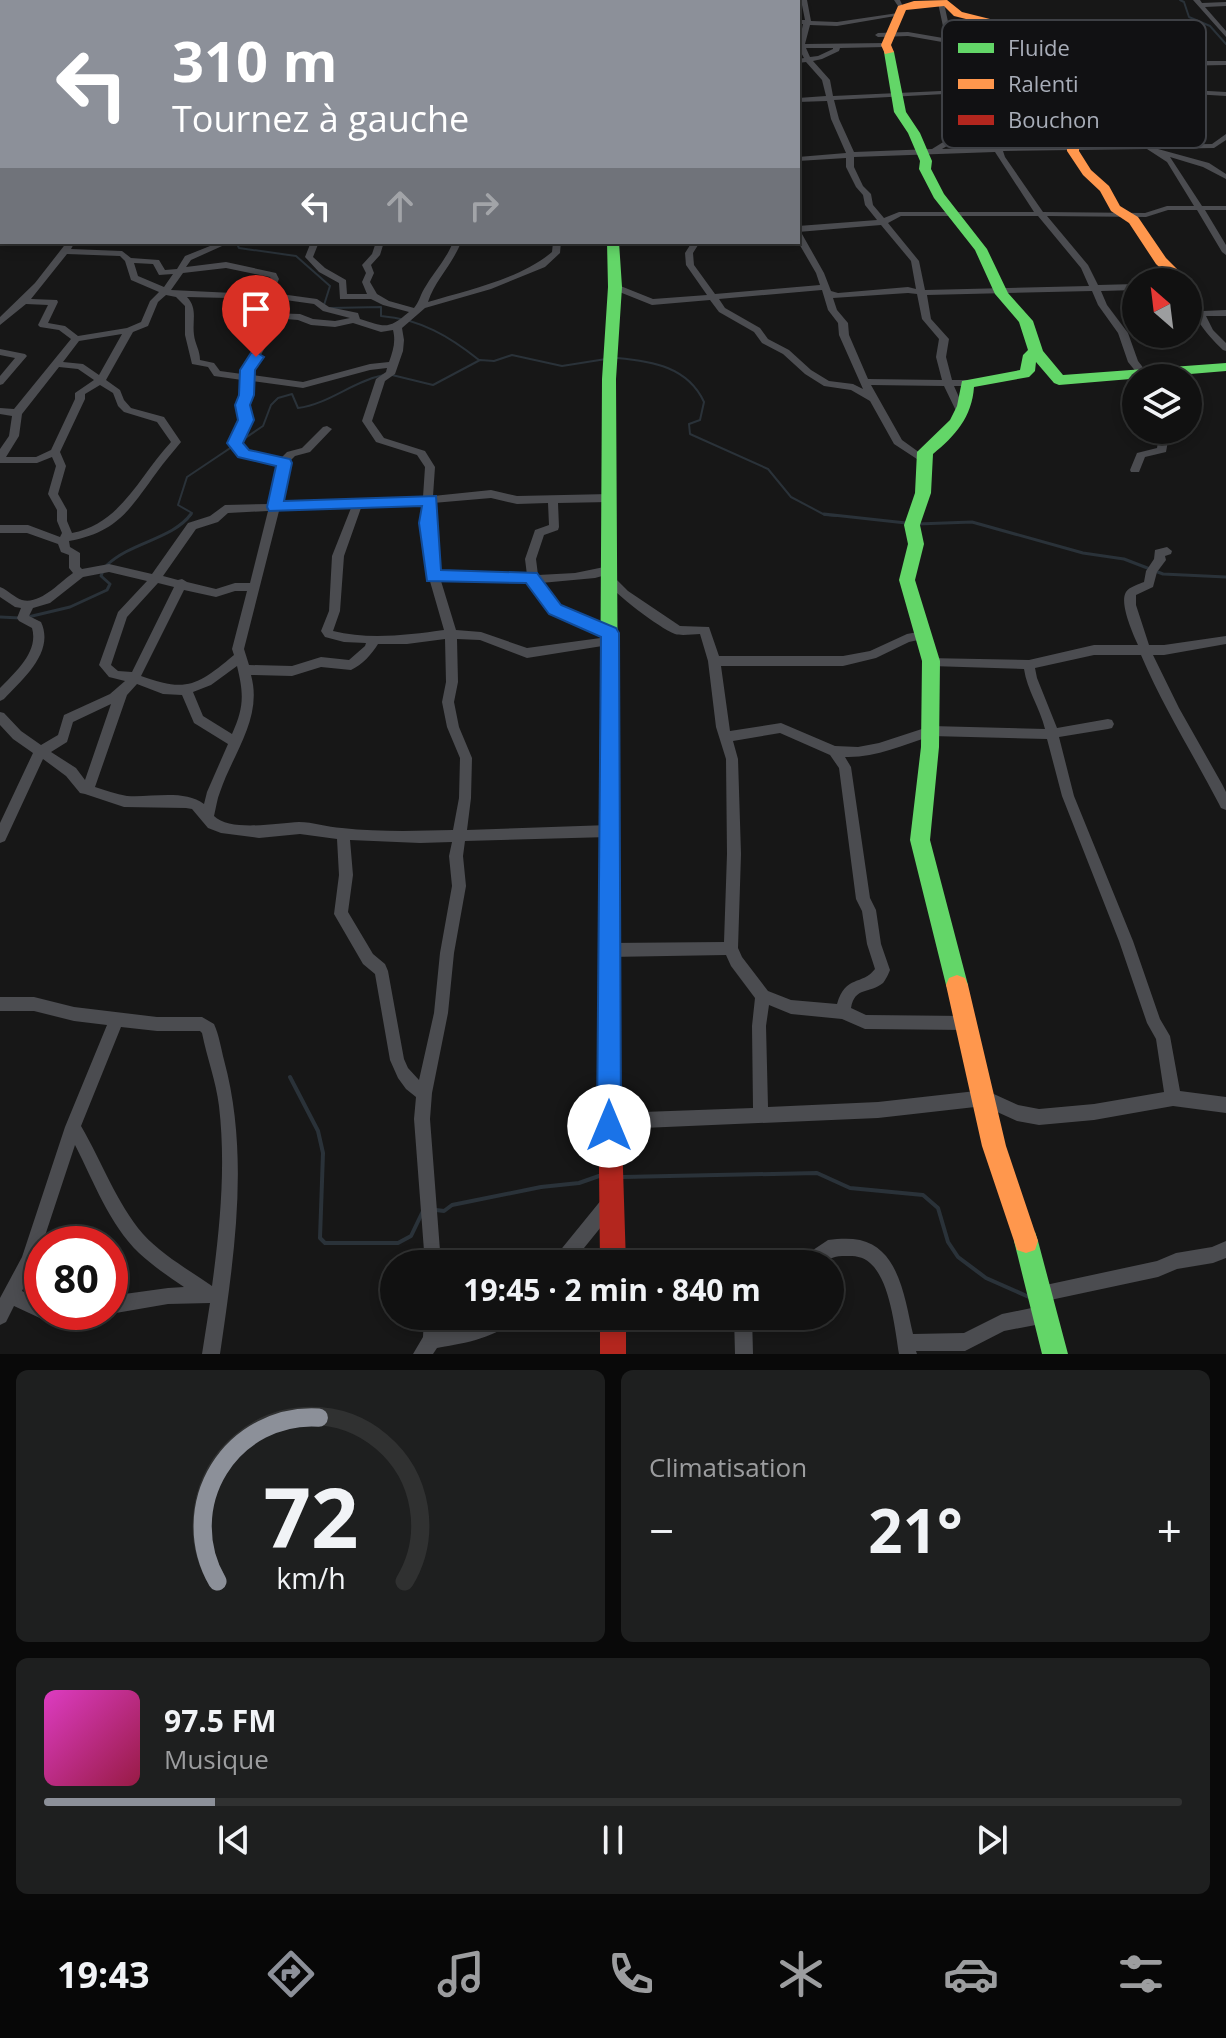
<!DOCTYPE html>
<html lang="fr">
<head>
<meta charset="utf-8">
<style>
  :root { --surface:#111; --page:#1e1f1f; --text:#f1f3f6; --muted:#9c9d9f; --line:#303131; --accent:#8c9099 }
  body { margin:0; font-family:"Open Sans",sans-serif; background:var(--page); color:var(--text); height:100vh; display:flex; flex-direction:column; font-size:30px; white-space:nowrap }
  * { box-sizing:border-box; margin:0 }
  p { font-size:26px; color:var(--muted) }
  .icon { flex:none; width:44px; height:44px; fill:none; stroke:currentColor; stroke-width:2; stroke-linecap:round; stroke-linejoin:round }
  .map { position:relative; height:1354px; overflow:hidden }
  .details { display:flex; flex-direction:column; gap:16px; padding:16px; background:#090909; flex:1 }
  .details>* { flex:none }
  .guide { position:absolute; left:0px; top:0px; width:800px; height:244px; box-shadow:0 4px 12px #0003,0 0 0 2px var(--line); background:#8c9099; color:#fff; overflow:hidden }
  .needle { width:52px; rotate:332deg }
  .controls { position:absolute; left:1122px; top:268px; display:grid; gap:16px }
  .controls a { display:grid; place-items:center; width:80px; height:80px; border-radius:50%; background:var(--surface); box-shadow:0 4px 12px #0003,0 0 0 2px var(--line); font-size:40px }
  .speed { position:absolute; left:24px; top:1226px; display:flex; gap:16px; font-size:40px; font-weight:700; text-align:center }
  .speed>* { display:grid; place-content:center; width:104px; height:104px; border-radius:50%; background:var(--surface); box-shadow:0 4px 12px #0003,0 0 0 2px var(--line); line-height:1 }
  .speed .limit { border:12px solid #d22; background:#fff; color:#111 }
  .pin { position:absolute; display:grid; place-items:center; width:68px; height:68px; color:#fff; margin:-82px -34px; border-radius:50% 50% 50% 0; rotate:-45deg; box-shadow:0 0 8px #0007 }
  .pin .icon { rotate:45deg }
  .me { position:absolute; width:88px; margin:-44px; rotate:0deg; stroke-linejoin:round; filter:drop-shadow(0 0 6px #0008) }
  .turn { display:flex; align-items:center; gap:28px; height:168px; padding:0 40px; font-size:36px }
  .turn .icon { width:104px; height:104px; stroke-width:2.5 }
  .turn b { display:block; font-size:56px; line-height:68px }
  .lanes { display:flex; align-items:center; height:76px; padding:0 40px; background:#0003; justify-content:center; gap:40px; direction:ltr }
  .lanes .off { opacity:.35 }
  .big { font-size:60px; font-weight:700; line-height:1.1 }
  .details .tile { flex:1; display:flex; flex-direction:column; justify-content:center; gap:12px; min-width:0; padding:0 28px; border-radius:12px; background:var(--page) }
  .details .dial { align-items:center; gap:0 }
  .dial svg { height:208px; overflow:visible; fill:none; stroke:var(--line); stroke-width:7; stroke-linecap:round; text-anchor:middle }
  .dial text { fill:var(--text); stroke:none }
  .song { display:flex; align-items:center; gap:24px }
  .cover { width:96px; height:96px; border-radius:12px; background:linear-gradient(135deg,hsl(310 70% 55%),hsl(340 70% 35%)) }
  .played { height:8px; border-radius:4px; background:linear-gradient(90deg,var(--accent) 15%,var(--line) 15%) }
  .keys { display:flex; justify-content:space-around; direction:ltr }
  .heat { display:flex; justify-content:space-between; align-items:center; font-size:44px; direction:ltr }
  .details .tiles { flex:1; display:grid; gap:16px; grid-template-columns:1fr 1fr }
  .tile:last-child { grid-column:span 2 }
  .trip { position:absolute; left:380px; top:1250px; width:464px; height:80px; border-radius:40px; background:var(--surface); box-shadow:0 4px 12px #0003,0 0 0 2px var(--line); font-weight:700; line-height:80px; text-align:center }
  .dock { display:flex; height:128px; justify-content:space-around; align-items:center; background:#070707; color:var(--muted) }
  .dock .icon { width:56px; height:56px }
  .dock .selected { color:var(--accent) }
  .dock b { font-size:36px; color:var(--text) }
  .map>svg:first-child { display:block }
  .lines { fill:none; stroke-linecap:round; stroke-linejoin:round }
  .stream-far2 { stroke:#2a3239; stroke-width:2 }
  .stream-far1 { stroke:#2a3239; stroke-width:3 }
  .stream { stroke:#2a3239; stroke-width:4 }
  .street { fill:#4b4c50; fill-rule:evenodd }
  .fast { fill:#63d668; fill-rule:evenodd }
  .slow { fill:#ff974d; fill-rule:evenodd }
  .jam { fill:#b3261e; fill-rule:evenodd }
  .route { fill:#1a73e8; stroke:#114b97; stroke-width:2 }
  .key { fill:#111113; stroke:#3e4045; stroke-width:2 }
  .key-label { font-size:22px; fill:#a8adb8 }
</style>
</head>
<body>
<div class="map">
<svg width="1226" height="1354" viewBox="0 0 1226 1354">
  <rect width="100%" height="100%" fill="#171717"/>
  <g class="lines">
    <path class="stream-far2" d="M1180 0 1184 2 1189 17 1210 26 1226 44
      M236 242 239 248 296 256 330 286 324 305
      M330 308 381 307V316C420 319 449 336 479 360
      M617 358C652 361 688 367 704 402L700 420 689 424 690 434 768 469 791 497 825 515 837 516
      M392 375 433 385 480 360 494 361 512 355 562 366 606 359
      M190 516 192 513 178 505 187 477 263 426 271 405 278 398 292 394 298 408C329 404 353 381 384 375"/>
    <path class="stream-far1" d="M824 514 906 523
      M917 524 972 522 1083 553 1124 559 1163 574 1226 577
      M107 565C131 542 173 539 191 514
      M0 617 20 618
      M28 617 70 607 107 590 110 584 101 576 103 571"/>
    <path class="stream" d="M290 1077 318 1131 323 1153 320 1238 325 1243H398L411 1236 423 1211
      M622 1177 817 1173 850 1188 923 1195 938 1208 948 1242 958 1257 986 1278 1029 1297
      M436 1210 444 1211 452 1205 541 1187 579 1183 599 1176"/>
    <path class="street" d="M269 0H276L274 2H267Z
      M389 0H397L395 2H387Z
      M431 0H437L438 2H432Z
      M485 0H491L492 2H486Z
      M543 0H550L551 2H544Z
      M708 0H717L719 2H710Z
      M726 0H732V2H726Z
      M801 0H807L811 21 837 22 898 13 901 15 837 26 810 25 805 44 886 43 889 45 886 47 840 48 839 51 822 59 813 61 830 80 833 96 962 90 942 47V42L908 36 878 37 875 35 878 33 908 32 943 38 944 31 938 3 941 1 944 3 950 31 949 39C979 44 1029 51 1056 38L1124 40 1196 61H1226V65L1174 66 1179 76 1173 89 1226 92V96L1144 91 1109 93 1139 137 1150 145 1212 144 1226 134V140L1214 148 1158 149 1209 163 1226 174V179L1203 167 1170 157 1202 206H1226V210H1205L1226 245V255L1222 252 1197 210H1168L1146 217 1047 216 1088 265 1098 285 1136 284V290L1101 291 1107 305 1128 333 1138 361 1151 378H1141L1128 362 1118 333 1098 305 1092 291 927 295 931 319 949 339 946 357 952 380H968L973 383 968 386H954L966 413 964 415H958L944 386 871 385 902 440 927 458 928 460 923 463 894 444 870 401 851 390 824 386 805 374 783 354 762 343 754 332 719 312 710 300 652 305 612 289V285H618L653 299 707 295 686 265 685 253 692 242H700L693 253 694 265 715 294 820 285 816 273 798 242V226L877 220 865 205 863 195 856 187 846 167V158L798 161V157L846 153 831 119 827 101 798 102V98L826 96 822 80 806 62 798 63V59L804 58 798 47 803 24H798V20H805ZM1057 42 1079 43 1099 89 1051 91 970 90 948 47 949 43C973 47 1037 55 1057 42ZM1085 43 1124 44 1182 62H1166L1171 76 1167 87 1164 88H1106ZM806 48H833V49L818 56 810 57ZM1101 93 1133 141 1140 145 1071 146V142L1025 124 1004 122 1002 118 1019 114 1043 101V97C1029 99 1014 110 1000 114L972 94 1051 95ZM945 94H965V122L961 131 932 149 854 152 839 119 834 100ZM973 102 993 116 972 124ZM996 120 998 129 996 147 942 149 983 124ZM1005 126 1021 128 1066 146 1003 147ZM1147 149 1167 162 1194 206H1167L1145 213 1043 212 1005 157 1003 151ZM995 152 1034 212H899L884 218 873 205 871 194 863 186 854 167V157ZM901 216H1038L1081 268 1089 286 925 290 919 261 888 223ZM881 225 911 261 916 289 908 287 838 293 831 291 824 273 802 234 798 232ZM822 290 828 310 838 323 839 335 863 389 853 384 829 381 811 370 789 350 768 339 760 328 725 308 719 299ZM908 293 917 294 922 319 939 339 936 357 942 380 868 379 849 335 848 323 837 310 833 298Z
      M894 0H900L904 9H900Z
      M1193 0H1200L1202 3 1226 2V6L1205 7 1226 31V37Z
      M1061 117 1065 119 1064 121 1013 122 1009 120 1013 118Z
      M2 225V231L0 232V226Z
      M67 242H75L71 249 122 251 131 258 159 260 165 270 177 269 185 256 220 242H231L191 260 186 267 226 262 276 273 279 279 273 293 317 299 329 307 358 313 360 319C385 327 388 330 409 312L383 305 371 299H340L339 283 319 272 305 257 311 242H319L313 257 325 268 346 280 347 294H367L362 282 366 273 362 265 372 254 376 242H384L380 255 371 265 374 273 370 282 377 294 389 301 414 308C419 302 420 296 424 289 433 273 446 260 453 242H461C453 264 435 280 428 302 468 290 520 279 552 252L553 242H561L560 253 545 267 491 289 425 308 402 328 404 340 403 351 395 374 385 381 372 421 384 438 425 451 435 467 433 496 491 490 517 496 610 494 615 498 610 502 558 503 559 527 558 530 544 535 536 559 538 575 575 573 609 566 613 567 615 570 613 573 595 578 541 583C558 609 585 621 614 630L616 633 612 637 617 641 615 644 527 658 480 640 457 639 458 682 454 702 459 727 472 758 471 798 467 830 609 825 614 827 616 831 614 835 609 837 465 841 463 856 466 886 454 953 448 1013 432 1093 430 1119 441 1264H425L414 1119 416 1097 406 1089 398 1078 390 1060 375 974 363 964 334 914 339 875 337 839 300 834 259 838 221 833 208 828 192 809 186 808 124 807 85 794 80 793 66 776 43 759 5 841 0 843V823L33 753 13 739 0 725V712L4 713 21 731 41 745 58 735 64 715 110 694 125 681 109 677 99 665 118 612 147 581 109 572 83 577 50 603 33 608 29 616 41 622C55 652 23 679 4 699L0 701V688C15 672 39 652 32 628L19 621 17 618 21 608 15 607 0 597V587C8 590 15 598 22 600 40 605 60 582 73 573L69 568V555L61 552 58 544 27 533H0V525H28L60 537 62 533 57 521V510L48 494 56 466 52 457 37 463H0V449L9 436 12 416 0 414V408L14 409 71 339 59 330 40 327 38 325 48 305 26 304 0 325V317L35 283ZM67 254 120 256 125 261 131 280 159 292 150 301 141 322 127 328 78 336 65 326 48 323 58 302 57 300 31 299ZM134 263 153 264 159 275 173 274 164 287 138 276ZM226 268 270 277 271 279 265 293 262 295 263 297 257 312 236 311 237 297 233 293 171 290 183 273ZM166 295 176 297 185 306V335L192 364 208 367 214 376 242 380V391L238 405 241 420 230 443 240 456 279 465 280 468 270 504 225 505 210 516 188 523 152 574 109 564 82 569 80 567V553L70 547 69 541C118 532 129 510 157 472 164 462 173 452 181 442L164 417 131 408 124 400 120 390 106 380 133 332 148 326 158 302ZM187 297 228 298V316L265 318 259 341 242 370V374L220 371 214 363 200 360C200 350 195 344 194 335 192 320 198 309 187 297ZM271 298 314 304 323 311 350 318 335 321 313 319 300 314 266 313ZM274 318 298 320 311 325 335 327 353 323 381 332 393 330C396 342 393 351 389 362L370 364 303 382 252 375V370L269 341ZM122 334 99 375 83 364 63 362 79 341ZM59 367 78 369 94 380 75 393V399L51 450 36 457H6L19 436 22 414ZM387 368 386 372 376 379 362 421 376 442 417 455 425 467 423 497 281 503 290 468 288 463 295 456 310 452 332 429 327 426 323 427 302 448 287 452 281 458 247 451 240 443 251 420 248 405 252 391V381L303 388 370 370ZM100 385 113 393 118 406 124 412 157 422 171 442C140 475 121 524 72 533L67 521V510L58 494 66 466 60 452 85 399V394ZM491 498 517 504 548 503 549 525 535 530 534 533 525 559 527 575 439 572 435 557 433 503ZM422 504 423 557 444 630C409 635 368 640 333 631L340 611 344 556 361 508ZM351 508 332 556 329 611 321 631 325 637 344 642 366 643 365 646 349 660 321 657 292 666 249 665 244 649 279 511ZM268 511 250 583H235L216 589 187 582 182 579 178 580 163 576 196 529 218 522 228 513ZM441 581 530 583C545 613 577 628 608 637L527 648 481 632 456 630ZM158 583 174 587 132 672 118 671 111 665 127 617ZM184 590 216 597 235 591H247L232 649 234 655C198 685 187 693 141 676ZM445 639 446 682 442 702 447 727 460 758 459 798 453 830C416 831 378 832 342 828 327 827 313 822 299 822 277 823 230 832 214 816 216 808 217 799 220 792 233 753 263 718 251 675L292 676 321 667 351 670C362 665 372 654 378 644H407ZM237 666C244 694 244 708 232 734L203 716 193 692 211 685ZM137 684 163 694 182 695 194 723 228 744 207 792 204 804C184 789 150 798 127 796 116 794 105 790 95 787L127 695ZM111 704 85 780 76 768 51 752 67 742 73 722ZM350 840 420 843 452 842 449 856 452 886 440 953 434 1013 419 1080 408 1068 404 1059 388 971 385 964 373 954 348 912 353 875Z
      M1188 287 1192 290 1203 311 1226 310V316H1206L1213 330 1226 343V351L1223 350C1205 333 1188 312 1188 287Z
      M0 349 25 354 27 356 3 384 0 385V376L15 358 0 355Z
      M1160 430H1170L1166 452 1145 457 1139 472H1131L1130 470 1137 453 1157 448Z
      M1167 547 1172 551 1171 554 1165 556 1166 560 1157 572 1153 587 1136 595V605L1149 645H1164L1226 636V644L1164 655H1153L1179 708 1222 784 1226 792V810L1221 808 1219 804C1193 754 1163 707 1141 655H1094L1035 668 1037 678 1057 728 1108 719 1112 720 1114 724 1112 728 1108 729 1059 737 1074 796 1133 941 1160 1019 1170 1036 1180 1091 1226 1097V1113L1173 1106 1094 1120 1039 1125 1017 1121 984 1106 878 1118 643 1128 609 1134 603 1132 601 1126 603 1120 643 1112 753 1108 752 1026 755 998 731 966 726 955 609 957 604 955 602 950 604 945 609 943 724 942 727 854 726 759 716 727 708 661 700 634C693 634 682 636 675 634 659 628 614 593 604 580L606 577H614L628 591 680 626 709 627 719 656H843L870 651 907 634 923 631 927 632 929 635 927 638 909 642 876 658 843 666H721L730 731 781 723 835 746 858 747 879 743 931 726 1045 729C1040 708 1027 690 1024 669L931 666 927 664 925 661 927 658 1029 660 1094 645H1138C1133 634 1119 603 1126 592 1129 587 1139 584 1144 582L1146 571 1154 559 1155 550ZM780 733 830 755 839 768 856 899 862 911 867 944 875 969C862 986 846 974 837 1004L791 1000 768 991 742 957 738 948 741 854 738 759 733 741ZM931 736 1047 739 1062 796 1119 941 1147 1023 1156 1039 1164 1092 1094 1104 1039 1109 1018 1105 985 1090 878 1102 768 1107 766 1026 769 1005 791 1014 842 1019 865 1029 966 1030 971 1028 973 1023 971 1018 966 1016 866 1015 851 1008C855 986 870 994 883 983 885 981 889 973 890 970L881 944 876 910 870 898 851 767 845 757C875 758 903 745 931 736Z
      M0 997H34L74 1007 157 1017H202L214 1024C219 1035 221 1048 224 1060 250 1156 234 1257 220 1354H202L210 1303 168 1304 110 1314 106 1312H110V1296L168 1288 184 1287C169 1277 153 1266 139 1253 109 1224 94 1182 75 1145L37 1260 22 1291 42 1301V1312H50L48 1316 42 1319 14 1306 6 1322 0 1325V1298L22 1257 65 1127 107 1025 74 1021 34 1011H0ZM121 1027 157 1031H200L202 1033C207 1058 216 1081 219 1106 226 1166 220 1227 212 1286 189 1270 162 1255 143 1234 116 1202 102 1162 81 1126Z
      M608 1197 614 1199 616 1205 614 1211 571 1264H552L554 1258 602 1199Z
      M828 1240C838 1239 849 1238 860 1240 900 1249 905 1301 913 1334L964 1333 1002 1314 1046 1305 1052 1308 1055 1314 1052 1320 1046 1323 1004 1331 965 1351H916L917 1354H899C895 1329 890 1280 870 1263 863 1256 854 1256 846 1256 835 1256 831 1257 823 1264H769L771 1258 813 1250Z
      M1226 1241V1258L1213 1263 1177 1269 1158 1277 1041 1302 1035 1300 1033 1294 1035 1288 1041 1286 1157 1261 1176 1253 1212 1247Z
      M424 1316H442L441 1330 476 1323 488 1316H513C504 1338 458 1344 437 1348L433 1354H413L423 1337Z
      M734 1316H752L753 1354H735Z"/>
    <path class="fast" d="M640 0H650L639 2Z
      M889 49 894 52 906 112 920 133 932 161 931 169 944 194 987 249 1008 293 1033 321 1043 351 1063 375 1226 363V371L1059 385 1054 383 1036 362 1035 371 1029 377 974 387C972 417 955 436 933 454L931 493 920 525 924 544 915 580 940 661 939 747 930 840 968 985 965 992 957 995 949 992 946 985 910 840 921 747 922 661 899 580 908 544 904 525 915 493 917 452 950 420 957 406 962 381 1020 370 1023 355 1028 350 1019 322 995 294 975 250 934 198 919 169 920 161 908 133 894 112 884 52Z
      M607 242H619L622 287 616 379 620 1075 617 1083 609 1086 601 1083 598 1075 602 379 608 287Z
      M1026 1229 1035 1232 1038 1241 1068 1354H1042L1014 1241 1017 1232Z"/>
    <path class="slow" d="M947 0 962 12 1006 23 1022 53 1025 69 1046 100 1064 113 1079 142V151L1091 170 1109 186 1120 206 1138 217 1166 258 1187 279 1189 282 1188 283 1175 282 1156 264 1129 223 1111 211 1100 191 1083 175 1067 151V142L1053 115 1038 104 1015 69 1012 53 998 27 954 16 944 6 906 10 891 45 894 52 885 54 881 45 898 6 914 1Z
      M957 975 965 978 968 985 1006 1146 1038 1241 1035 1250 1026 1253 1017 1250 1014 1241 982 1146 946 985 949 978Z"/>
    <path class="jam" d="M609 1064 617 1067 620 1075 626 1264H600L598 1075 601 1067Z
      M600 1316H626V1354H600Z"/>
  </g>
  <path class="route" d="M256 352 264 357 255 370 254 395 250 405 254 420 243 443 249 450 290 459 292 463 284 501 436 496 441 570 537 573 561 605 616 628 619 633 621 1126 618 1134 609 1138 601 1134 597 1126 601 637 549 614 526 583 427 581 419 523 422 506 269 511 267 507 276 466 238 457 227 443 238 420 235 405 239 395 240 370 251 353Z"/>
  <rect x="942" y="20" width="264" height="128" rx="12" class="key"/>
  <rect x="958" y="43" width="36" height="10" fill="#63d668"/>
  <rect x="958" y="79" width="36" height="10" fill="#ff974d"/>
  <rect x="958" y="115" width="36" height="10" fill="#b3261e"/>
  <g class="key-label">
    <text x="1008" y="56">Fluide</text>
    <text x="1008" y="92">Ralenti</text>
    <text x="1008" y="128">Bouchon</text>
  </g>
</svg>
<div class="controls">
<a><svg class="needle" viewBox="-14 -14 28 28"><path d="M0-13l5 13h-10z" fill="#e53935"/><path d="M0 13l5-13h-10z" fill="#9c9d9f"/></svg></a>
<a><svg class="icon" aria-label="layers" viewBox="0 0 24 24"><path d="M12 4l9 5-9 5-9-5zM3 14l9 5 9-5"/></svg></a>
</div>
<div class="speed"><div class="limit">80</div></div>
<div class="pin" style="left:256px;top:357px;background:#d93025"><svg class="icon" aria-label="arrive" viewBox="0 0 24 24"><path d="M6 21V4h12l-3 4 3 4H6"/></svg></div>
<svg class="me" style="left:609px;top:1126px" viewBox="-20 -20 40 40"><circle r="19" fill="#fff"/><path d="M0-13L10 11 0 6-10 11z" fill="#1a73e8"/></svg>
<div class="trip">19:45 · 2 min · 840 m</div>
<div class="guide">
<div class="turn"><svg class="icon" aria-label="left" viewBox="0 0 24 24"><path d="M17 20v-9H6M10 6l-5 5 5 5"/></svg><div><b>310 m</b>Tournez à gauche</div></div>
<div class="lanes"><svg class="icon" aria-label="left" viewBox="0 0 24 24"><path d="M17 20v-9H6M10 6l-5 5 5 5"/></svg><svg class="icon off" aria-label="ahead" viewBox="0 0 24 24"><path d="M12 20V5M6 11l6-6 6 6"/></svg><svg class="icon off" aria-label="right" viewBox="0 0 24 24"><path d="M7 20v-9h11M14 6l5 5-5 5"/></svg></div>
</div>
</div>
<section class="details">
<div class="tiles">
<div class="tile dial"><svg viewBox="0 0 100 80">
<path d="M14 69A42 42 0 1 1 86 69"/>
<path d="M14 69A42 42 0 0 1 53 6" stroke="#8c9099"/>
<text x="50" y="56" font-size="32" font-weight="700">72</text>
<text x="50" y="72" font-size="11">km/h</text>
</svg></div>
<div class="tile"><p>Climatisation</p>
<div class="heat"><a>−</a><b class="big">21°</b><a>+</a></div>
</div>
<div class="tile">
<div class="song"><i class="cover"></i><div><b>97.5 FM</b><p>Musique</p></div></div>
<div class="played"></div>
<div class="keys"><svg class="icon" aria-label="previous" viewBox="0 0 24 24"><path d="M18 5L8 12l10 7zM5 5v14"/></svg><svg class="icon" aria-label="pause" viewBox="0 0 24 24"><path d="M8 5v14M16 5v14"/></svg><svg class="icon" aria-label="next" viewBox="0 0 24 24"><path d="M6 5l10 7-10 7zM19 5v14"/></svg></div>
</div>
</div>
</section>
<nav class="dock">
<b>19:43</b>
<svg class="icon selected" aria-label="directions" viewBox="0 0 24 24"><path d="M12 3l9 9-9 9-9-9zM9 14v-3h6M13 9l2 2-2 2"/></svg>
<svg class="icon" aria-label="music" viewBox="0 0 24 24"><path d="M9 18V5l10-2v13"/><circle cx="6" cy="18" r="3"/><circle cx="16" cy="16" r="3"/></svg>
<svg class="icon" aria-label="phone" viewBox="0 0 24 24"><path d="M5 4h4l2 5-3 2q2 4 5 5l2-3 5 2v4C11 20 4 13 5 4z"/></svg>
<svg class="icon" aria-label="climate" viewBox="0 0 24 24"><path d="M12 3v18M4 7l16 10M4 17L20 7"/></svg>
<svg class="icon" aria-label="car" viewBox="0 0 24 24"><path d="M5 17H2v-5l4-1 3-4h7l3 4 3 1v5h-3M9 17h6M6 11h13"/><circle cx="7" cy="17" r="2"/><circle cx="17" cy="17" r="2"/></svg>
<svg class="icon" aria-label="filters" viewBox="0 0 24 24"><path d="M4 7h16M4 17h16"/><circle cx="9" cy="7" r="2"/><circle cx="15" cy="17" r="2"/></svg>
</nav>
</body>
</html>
